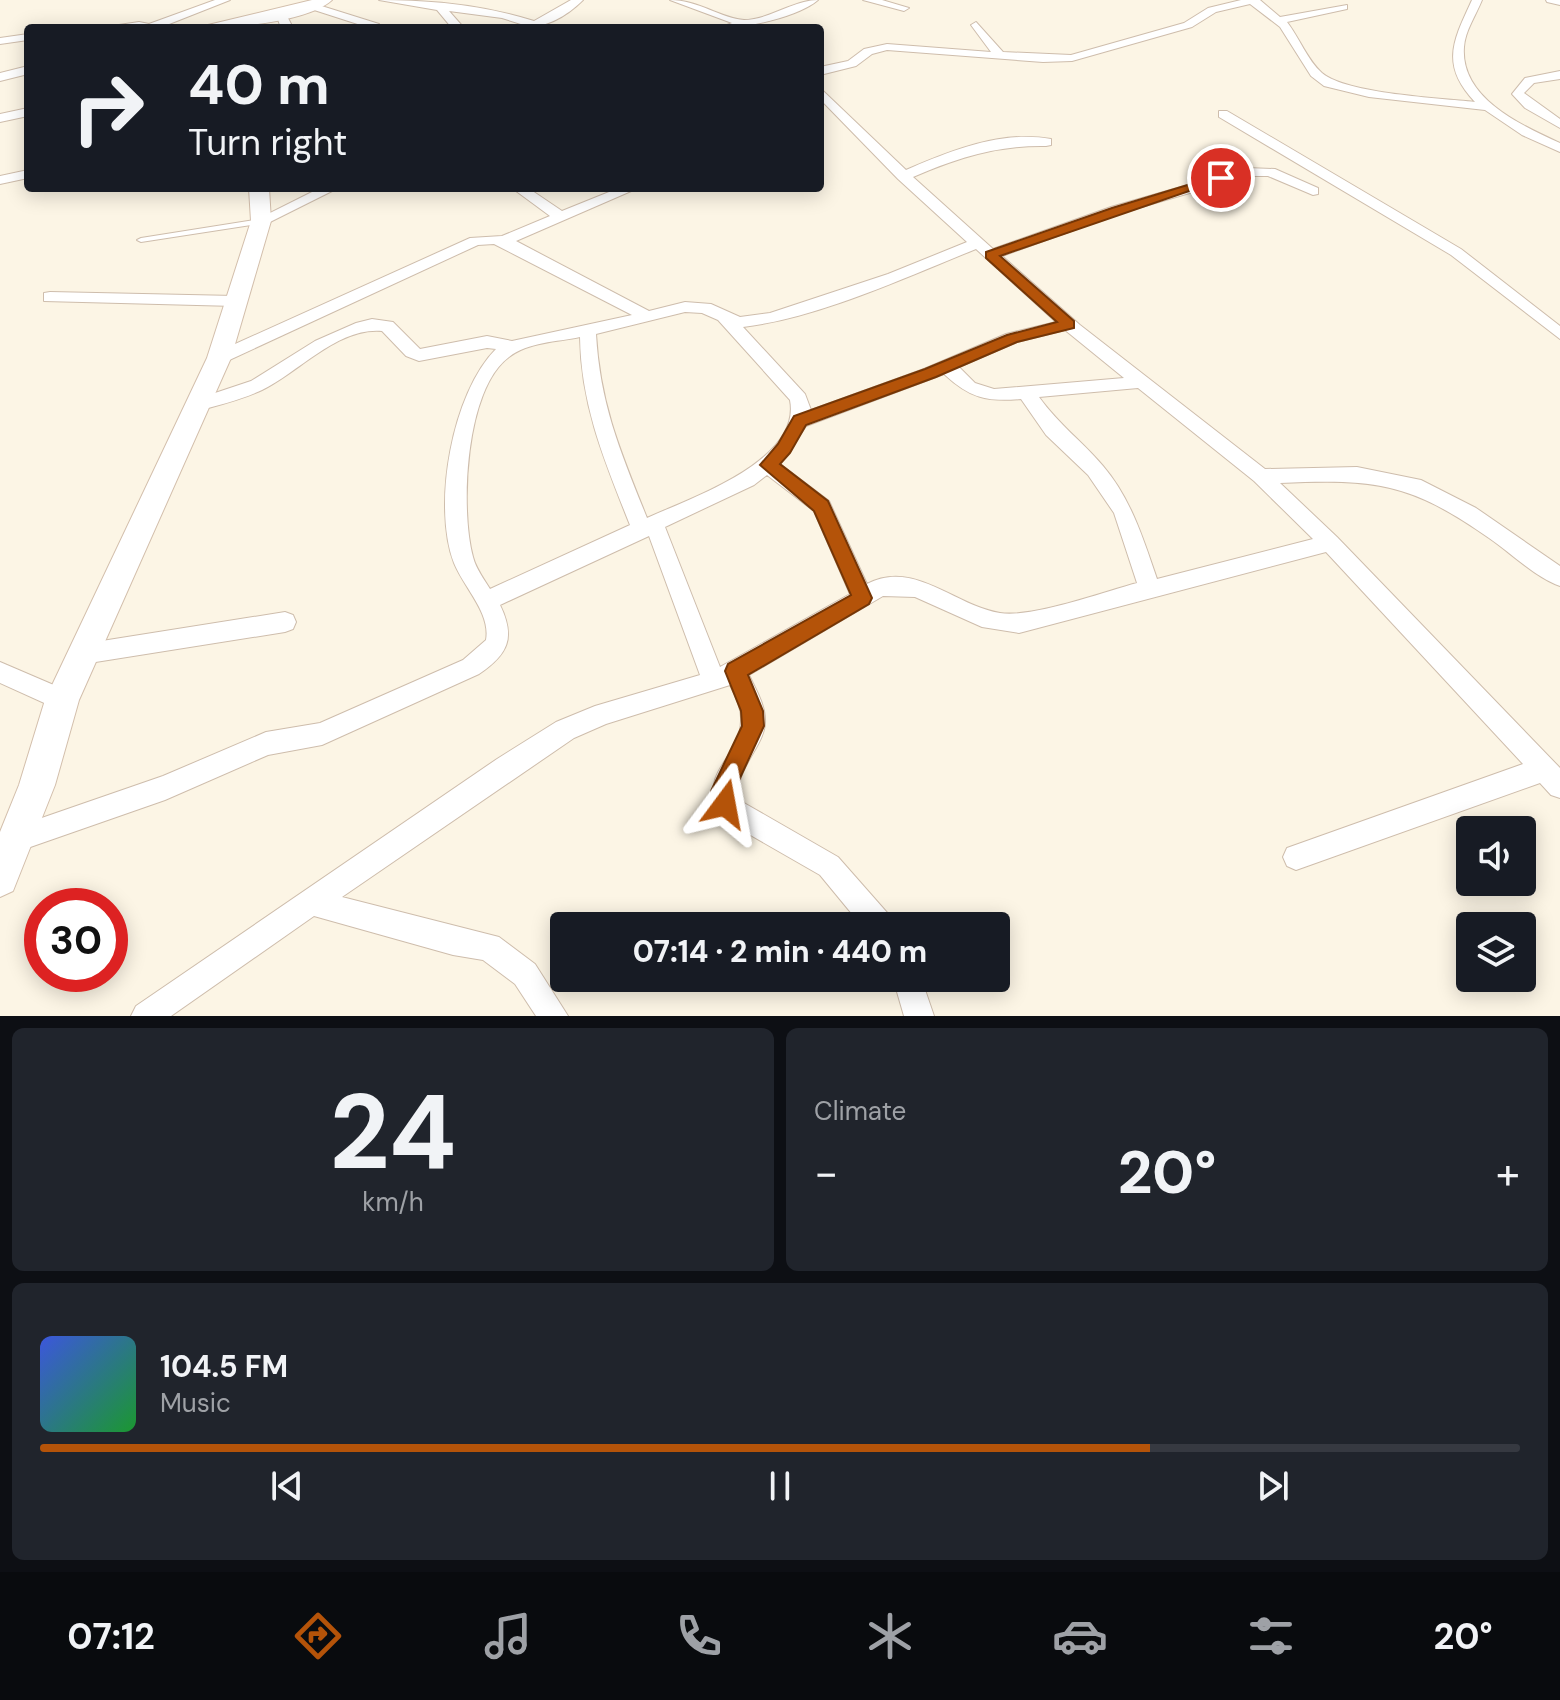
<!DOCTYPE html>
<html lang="en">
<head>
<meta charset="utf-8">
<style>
  :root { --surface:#171b24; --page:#20242c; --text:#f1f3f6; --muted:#9ea1a6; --line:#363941; --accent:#b45309 }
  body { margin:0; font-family:"DM Sans",sans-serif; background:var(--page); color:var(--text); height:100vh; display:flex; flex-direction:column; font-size:30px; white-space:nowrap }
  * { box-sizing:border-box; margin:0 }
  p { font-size:26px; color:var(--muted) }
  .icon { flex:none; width:44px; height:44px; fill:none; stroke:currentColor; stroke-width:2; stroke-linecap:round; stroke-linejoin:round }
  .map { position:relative; height:1016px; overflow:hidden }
  .drawer { display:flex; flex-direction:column; gap:12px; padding:12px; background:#0d0f14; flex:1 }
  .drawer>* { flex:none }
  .banner { position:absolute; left:24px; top:24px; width:800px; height:168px; border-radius:8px; box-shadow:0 4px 20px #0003; background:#171b24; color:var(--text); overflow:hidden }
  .buttons { position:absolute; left:1456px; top:816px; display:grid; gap:16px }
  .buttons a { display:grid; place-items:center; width:80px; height:80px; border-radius:8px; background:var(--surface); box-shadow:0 4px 20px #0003; font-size:40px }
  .speed { position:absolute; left:24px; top:888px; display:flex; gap:16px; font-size:40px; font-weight:700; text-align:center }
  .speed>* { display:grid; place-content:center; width:104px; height:104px; border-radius:50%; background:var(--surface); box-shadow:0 4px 20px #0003; line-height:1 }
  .speed .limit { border:12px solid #d22; background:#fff; color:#111 }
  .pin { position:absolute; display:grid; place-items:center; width:68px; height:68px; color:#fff; margin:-34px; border:4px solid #fff; border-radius:50%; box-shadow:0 2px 8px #0007 }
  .me { position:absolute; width:88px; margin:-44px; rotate:13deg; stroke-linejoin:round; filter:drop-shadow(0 0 6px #0008) }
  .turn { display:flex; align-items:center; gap:28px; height:168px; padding:0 32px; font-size:36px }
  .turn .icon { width:104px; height:104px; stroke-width:2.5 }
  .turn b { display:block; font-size:56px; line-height:68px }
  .big { font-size:60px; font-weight:800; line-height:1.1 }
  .drawer .tile { flex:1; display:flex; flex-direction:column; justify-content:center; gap:12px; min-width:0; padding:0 28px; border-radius:12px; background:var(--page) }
  .drawer .dial { align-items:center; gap:0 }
  .dial b { font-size:104px; line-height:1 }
  .song { display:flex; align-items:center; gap:24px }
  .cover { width:96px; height:96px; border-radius:12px; background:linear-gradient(135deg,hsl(230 70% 55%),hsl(130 70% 35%)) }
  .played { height:8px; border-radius:4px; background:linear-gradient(90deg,var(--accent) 75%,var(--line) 75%) }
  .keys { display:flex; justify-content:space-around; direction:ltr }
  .heat { display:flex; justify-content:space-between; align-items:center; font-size:44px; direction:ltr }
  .drawer .tiles { flex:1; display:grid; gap:12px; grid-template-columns:1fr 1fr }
  .tile:last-child { grid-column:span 2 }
  .trip { position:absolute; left:550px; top:912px; width:460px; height:80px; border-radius:8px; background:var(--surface); box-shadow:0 4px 20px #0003; font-weight:800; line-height:80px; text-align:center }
  .menu { display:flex; height:128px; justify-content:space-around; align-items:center; background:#090b0e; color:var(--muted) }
  .menu .icon { width:56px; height:56px }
  .menu .active { color:var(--accent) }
  .menu b { font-size:36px; color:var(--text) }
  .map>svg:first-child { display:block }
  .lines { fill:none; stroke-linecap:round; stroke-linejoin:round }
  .lane-casing { stroke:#cebdac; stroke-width:2 }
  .street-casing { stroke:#cebdac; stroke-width:2 }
  .secondary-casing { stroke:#d3bfac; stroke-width:2 }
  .lane { fill:#fff; fill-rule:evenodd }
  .street { fill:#fff; fill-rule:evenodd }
  .secondary { fill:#fff; fill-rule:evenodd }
  .route { fill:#b45309; stroke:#753606; stroke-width:2 }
</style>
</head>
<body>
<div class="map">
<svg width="1560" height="1016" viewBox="0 0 1560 1016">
  <rect width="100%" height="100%" fill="#fcf5e5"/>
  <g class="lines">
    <g class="lane-casing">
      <path id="lane" d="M261 219H264V223L141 242 137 240 141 238Z"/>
    </g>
    <g class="street-casing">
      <path id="street" d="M215 0H230L159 28H99L139 22 149 24Z
        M379 0C430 0 484 5 534 21L571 0H583C567 16 546 28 522 28L524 25 502 18 449 11 464 28H452L437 10Z
        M670 0C698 0 723 19 744 20 769 20 793 0 818 0 798 17 747 28 720 28L732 23Z
        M863 0H882L909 8 904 11Z
        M1241 0H1260L1280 17 1347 5V9L1287 22C1299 37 1307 60 1322 73 1347 94 1440 98 1475 102 1440 65 1453 41 1472 0H1482C1476 15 1465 31 1464 47 1460 98 1521 125 1560 143V152L1522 135 1485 110 1369 97 1324 86 1311 76 1280 27 1250 4 1216 12 1192 27 1072 61 1043 62 887 50 872 54 856 66 820 75V67L848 61 864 49 887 44 991 52 971 25 976 22 1003 52 1071 55 1184 23 1208 8Z
        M1546 0H1560V5L1547 2Z
        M312 3 379 24 380 26 370 28 308 8 307 6Z
        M281 11 286 14 293 28H281L276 14Z
        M28 34V40L0 44V38Z
        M28 66V74L0 81V73Z
        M1560 71V79L1534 83 1524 93 1560 119V128L1525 108 1512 94 1525 78Z
        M820 88 906 170C950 151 1001 130 1051 139V145L1046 146C997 145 957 158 913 177L993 249 1111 207 1247 168 1275 169 1318 188V194L1313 195 1268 176H1248L1121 213 1002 256 1080 325 1265 469 1357 467 1421 480 1476 508 1560 566V586C1535 577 1511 553 1489 538 1409 482 1375 479 1280 483L1337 537 1560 768V798L1551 795 1540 783 1296 870 1287 866 1283 857 1287 848 1523 764 1326 552 1019 633 982 627 915 597 883 596 749 675C756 690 766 706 765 723 764 749 725 779 744 803L838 857 890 916 894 926H862L820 875 726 821C691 774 740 762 741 721 742 709 736 696 730 685L606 724 574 738 342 897 499 937 535 964 568 1016H536L515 984 483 960 453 955 314 916 171 1016H131L136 1006 497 759 556 722 595 706 700 675 649 536 500 605C516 638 508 654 479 674L322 745 268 755 165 800 16 852 7 848 3 839 7 830 163 776 266 732 320 723 463 660 486 640C491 613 464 588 454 563 432 506 452 393 496 349L487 348 419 361 406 356 382 331C338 327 299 372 262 390 241 400 219 405 197 411L188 405 191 401 251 381 315 341 356 323 372 319 393 322 420 349 487 336 512 341 632 315 494 244 478 245 225 362H213L210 358 213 354 470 238 502 236 550 216 512 188H528L562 211 619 188H638L516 241 649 311 685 302 711 304 740 317 770 313 888 274 967 242 898 179 820 99ZM976 249 1056 322 1006 334 924 369 811 410 805 394 743 327C818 318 904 278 976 249ZM685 312 702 313 718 320 790 400C802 461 690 498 647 518 621 453 600 405 596 334ZM1065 330 1124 378 994 389 975 383 959 367 1017 342ZM580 337C581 406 605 462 630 525L490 589C484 579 476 569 473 557 460 509 465 389 509 357 528 342 557 342 580 337ZM944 374C970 398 986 402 1021 399L1046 435 1088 475 1114 513 1137 583C1103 592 1033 618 1000 613 955 606 914 559 867 584L829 501 780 464 806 426ZM1138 388 1254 481 1313 539 1157 579C1143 538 1131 499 1103 466 1082 441 1059 425 1039 397ZM767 475 814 511 850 594 720 667 665 527 754 485Z
        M28 108V116L0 122V114Z
        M1219 111H1227L1461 249 1560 326V339L1451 255 1219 117Z
        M28 170V178L0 184V176Z
        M320 188H338L266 224H256L254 221Z
        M50 292 235 296 243 301 235 306 44 301V293Z
        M285 612 293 615 296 622 293 629 285 632 83 664 75 661 72 654 75 647 83 644Z
        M0 662 70 692 74 700 70 708 62 711 0 683Z
        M893 978H921L934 1016H904Z"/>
    </g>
    <g class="secondary-casing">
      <path id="secondary" d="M312 0H332C309 21 237 28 205 28L208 25Z
        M249 188H269L271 221 231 358 79 700 55 785 13 891 0 897V832L19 785 45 700 207 358 251 221Z"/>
    </g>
    <use href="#lane" class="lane"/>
    <use href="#street" class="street"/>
    <use href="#secondary" class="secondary"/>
  </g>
  <path class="route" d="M1217 176 1227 178 1000 256 1074 321V328L1017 342 936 377 806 425 790 453 780 464 828 501 872 598 869 604 748 675 763 711 764 726 734 791 737 804 734 812 725 815 717 812 711 791 742 726 741 711 725 671 728 664 851 595 814 511 760 465 778 444 794 416 925 369 1007 335 1057 322 986 258V252L1112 208Z"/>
</svg>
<div class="buttons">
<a><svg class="icon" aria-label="sound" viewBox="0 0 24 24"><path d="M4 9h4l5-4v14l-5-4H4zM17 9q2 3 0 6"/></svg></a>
<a><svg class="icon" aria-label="layers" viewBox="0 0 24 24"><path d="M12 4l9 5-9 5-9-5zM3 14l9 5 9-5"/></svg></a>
</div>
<div class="speed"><div class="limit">30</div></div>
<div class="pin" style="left:1221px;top:178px;background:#d93025"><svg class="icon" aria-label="arrive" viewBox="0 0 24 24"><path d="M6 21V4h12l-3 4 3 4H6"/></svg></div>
<svg class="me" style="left:725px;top:804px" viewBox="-20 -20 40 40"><path d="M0-17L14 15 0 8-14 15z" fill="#b45309" stroke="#fff" stroke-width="4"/></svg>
<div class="trip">07:14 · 2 min · 440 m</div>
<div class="banner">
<div class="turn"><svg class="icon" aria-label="right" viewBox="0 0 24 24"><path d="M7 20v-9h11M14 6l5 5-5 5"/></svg><div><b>40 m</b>Turn right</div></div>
</div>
</div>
<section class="drawer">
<div class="tiles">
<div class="tile dial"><b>24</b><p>km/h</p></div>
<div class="tile"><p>Climate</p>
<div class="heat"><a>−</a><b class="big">20°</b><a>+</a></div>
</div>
<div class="tile">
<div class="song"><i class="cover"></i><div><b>104.5 FM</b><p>Music</p></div></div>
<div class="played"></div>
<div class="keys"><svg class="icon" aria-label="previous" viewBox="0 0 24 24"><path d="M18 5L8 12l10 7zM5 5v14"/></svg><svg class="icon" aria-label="pause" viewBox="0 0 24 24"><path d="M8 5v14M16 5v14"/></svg><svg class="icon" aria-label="next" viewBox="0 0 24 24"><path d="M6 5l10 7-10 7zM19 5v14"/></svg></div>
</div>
</div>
</section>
<nav class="menu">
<b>07:12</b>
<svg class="icon active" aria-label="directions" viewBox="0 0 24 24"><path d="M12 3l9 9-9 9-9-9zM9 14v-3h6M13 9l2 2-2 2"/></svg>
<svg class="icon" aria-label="music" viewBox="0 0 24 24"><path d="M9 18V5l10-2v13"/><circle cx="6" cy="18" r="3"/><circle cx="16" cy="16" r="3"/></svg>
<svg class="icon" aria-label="phone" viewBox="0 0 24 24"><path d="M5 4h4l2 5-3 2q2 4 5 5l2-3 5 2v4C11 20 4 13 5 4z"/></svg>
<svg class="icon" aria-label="climate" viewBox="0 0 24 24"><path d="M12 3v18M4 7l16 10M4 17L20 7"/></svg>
<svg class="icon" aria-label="car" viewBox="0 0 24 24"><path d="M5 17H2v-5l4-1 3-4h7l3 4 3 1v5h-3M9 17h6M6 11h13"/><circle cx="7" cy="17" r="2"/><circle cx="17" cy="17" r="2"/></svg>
<svg class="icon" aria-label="filters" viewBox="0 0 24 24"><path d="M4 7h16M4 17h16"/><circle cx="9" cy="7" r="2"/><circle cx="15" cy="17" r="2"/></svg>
<b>20°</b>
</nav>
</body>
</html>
